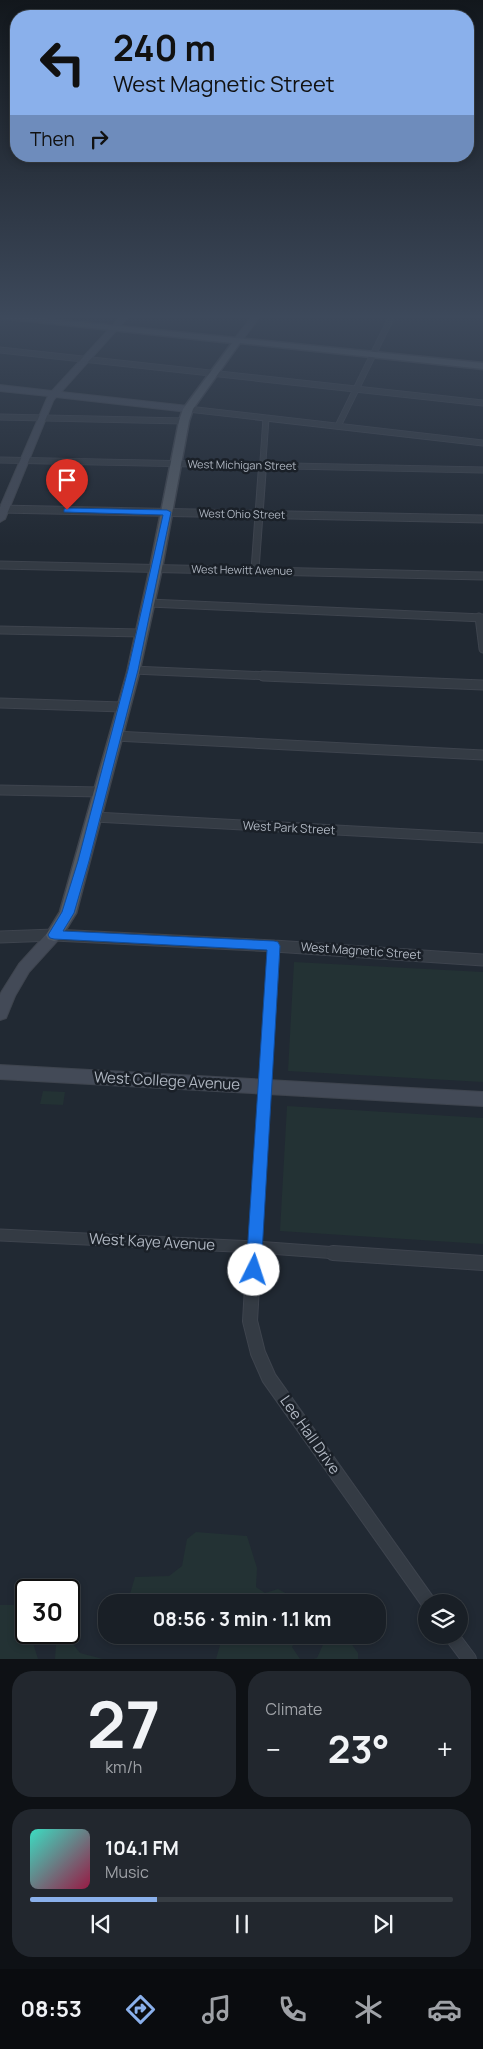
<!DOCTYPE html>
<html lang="en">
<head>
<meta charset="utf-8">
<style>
  :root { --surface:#191f26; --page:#22272e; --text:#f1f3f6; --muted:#9fa2a7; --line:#373d43; --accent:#8ab0eb }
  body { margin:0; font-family:Manrope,sans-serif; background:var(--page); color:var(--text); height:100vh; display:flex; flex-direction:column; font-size:19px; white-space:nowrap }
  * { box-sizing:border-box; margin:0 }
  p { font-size:16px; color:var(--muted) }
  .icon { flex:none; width:28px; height:28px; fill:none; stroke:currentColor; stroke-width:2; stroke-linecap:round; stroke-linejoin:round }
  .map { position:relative; height:1659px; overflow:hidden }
  .panel { display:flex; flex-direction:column; gap:12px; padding:12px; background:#0e1115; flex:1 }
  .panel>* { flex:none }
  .top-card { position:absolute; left:10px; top:10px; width:464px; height:152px; border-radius:20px; box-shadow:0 2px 8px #0003,0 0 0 1px var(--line); background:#8ab0eb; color:#111; overflow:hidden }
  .fabs { position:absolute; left:418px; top:1594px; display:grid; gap:10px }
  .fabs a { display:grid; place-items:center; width:50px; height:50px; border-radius:50%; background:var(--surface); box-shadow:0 2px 8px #0003,0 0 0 1px var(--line); font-size:25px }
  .speed { position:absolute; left:15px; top:1579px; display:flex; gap:10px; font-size:25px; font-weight:700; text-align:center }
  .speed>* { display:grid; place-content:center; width:65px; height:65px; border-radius:50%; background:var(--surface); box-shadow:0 2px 8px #0003,0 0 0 1px var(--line); line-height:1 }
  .speed .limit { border:2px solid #111; border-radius:8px; background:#fff; color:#111 }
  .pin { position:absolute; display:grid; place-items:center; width:42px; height:42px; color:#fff; margin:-51px -21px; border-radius:50% 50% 50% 0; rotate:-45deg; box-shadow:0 0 5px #0007 }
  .pin .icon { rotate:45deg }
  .me { position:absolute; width:55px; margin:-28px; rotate:4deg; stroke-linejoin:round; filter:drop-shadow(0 0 4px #0008) }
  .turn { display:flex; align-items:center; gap:18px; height:105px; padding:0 20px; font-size:22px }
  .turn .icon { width:65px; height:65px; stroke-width:2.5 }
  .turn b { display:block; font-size:35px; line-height:42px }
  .then { display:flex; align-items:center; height:48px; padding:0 20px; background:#0003; gap:10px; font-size:19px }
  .big { font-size:38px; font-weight:700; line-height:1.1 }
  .panel .widget { flex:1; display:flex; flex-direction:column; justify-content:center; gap:8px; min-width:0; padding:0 18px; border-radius:20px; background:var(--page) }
  .panel .dial { align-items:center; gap:0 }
  .dial b { font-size:65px; line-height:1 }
  .song { display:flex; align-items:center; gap:15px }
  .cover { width:60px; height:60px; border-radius:8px; background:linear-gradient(135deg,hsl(170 70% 55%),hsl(340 70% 35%)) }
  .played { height:5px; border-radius:2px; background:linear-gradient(90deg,var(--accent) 30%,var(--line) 30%) }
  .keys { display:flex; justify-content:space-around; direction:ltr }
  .heat { display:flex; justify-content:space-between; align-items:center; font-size:28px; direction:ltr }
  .panel .tiles { flex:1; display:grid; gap:12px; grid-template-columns:1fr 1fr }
  .widget:last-child { grid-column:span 2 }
  .trip { position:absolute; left:98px; top:1594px; width:288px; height:50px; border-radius:20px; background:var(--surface); box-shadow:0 2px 8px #0003,0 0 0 1px var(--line); font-weight:700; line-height:50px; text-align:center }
  .menu { display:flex; height:80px; justify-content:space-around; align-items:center; background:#0a0c0f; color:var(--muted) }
  .menu .icon { width:35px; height:35px }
  .menu .selected { color:var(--accent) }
  .menu b { font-size:22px; color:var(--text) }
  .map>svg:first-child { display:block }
  .green { fill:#233234 }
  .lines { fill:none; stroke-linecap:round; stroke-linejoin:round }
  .street-far4-casing { stroke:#3e444e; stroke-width:7 }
  .street-far3-casing { stroke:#3e444e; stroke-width:9 }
  .street-far2-casing { stroke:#3e444e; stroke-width:11 }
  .street-far1-casing { stroke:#3e444e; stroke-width:13 }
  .street-casing { stroke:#3e444e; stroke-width:16 }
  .secondary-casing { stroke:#3e444e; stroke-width:2 }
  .primary-casing { stroke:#3e444e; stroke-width:3 }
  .street-far4 { stroke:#343b44; stroke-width:5.5 }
  .street-far3 { stroke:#343b44; stroke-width:7 }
  .street-far2 { stroke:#343b44; stroke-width:9 }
  .street-far1 { stroke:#343b44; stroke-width:11 }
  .street { stroke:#343b44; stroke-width:14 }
  .secondary { fill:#434a57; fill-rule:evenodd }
  .primary { fill:#525a64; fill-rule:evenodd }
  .route { fill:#1a73e8; stroke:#114b97 }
  .labels { text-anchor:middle; stroke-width:5; stroke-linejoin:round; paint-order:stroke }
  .far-street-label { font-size:11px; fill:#afb6c1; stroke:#1a2028 }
  .street-label { font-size:12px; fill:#afb6c1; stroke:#1a2028 }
  .near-street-label { font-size:15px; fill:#afb6c1; stroke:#1a2028 }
</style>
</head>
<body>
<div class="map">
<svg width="483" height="1659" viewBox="0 0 483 1659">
  <rect width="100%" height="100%" fill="#212933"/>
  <path class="green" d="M294 962 483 972V1082L288 1071Z
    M43 1091 65 1092 63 1105 40 1104Z
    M287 1106 483 1118V1244L280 1231Z
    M196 1532 247 1536 257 1568 256 1587 265 1593 278 1589 296 1599 297 1602H139L130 1594 135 1577 169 1576 182 1566 187 1539Z
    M0 1605H14L22 1607 26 1621V1632L30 1633 38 1659H0Z
    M220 1635H298L292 1647 300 1659H216L220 1645Z
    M333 1635H345L358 1653V1659H313L317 1658 325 1640Z
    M56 1644H73L80 1653 103 1659H55Z"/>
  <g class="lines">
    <g class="street-far4-casing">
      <path id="street-far4" d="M0 350 483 403
        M188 409 483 443
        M0 417 184 421
        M338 426 393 314
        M0 460 483 470
        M262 475 266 418"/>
    </g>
    <g class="street-far3-casing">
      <path id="street-far3" d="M0 509 483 519
        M0 565 483 576
        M255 570 262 473
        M149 603 483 618
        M479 617 483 649
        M0 630 141 633
        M133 670 292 677"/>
    </g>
    <g class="street-far2-casing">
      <path id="street-far2" d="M263 676 483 685
        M0 703 122 707
        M115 736 483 755
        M0 790 100 792
        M95 817 483 838"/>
    </g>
    <g class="street-far1-casing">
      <path id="street-far1" d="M0 937 54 935 274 946 483 960
        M0 1235 255 1247 351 1254
        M254 1254 274 946"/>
    </g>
    <g class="street-casing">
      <path id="street" d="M254 1253 250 1321 258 1353 269 1378 428 1602
        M333 1253 483 1263
        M451 1635 469 1659"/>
    </g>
    <g class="secondary-casing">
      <path id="secondary" d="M123 314H131L61 392 188 406 192 409 188 412 56 397 53 401 5 519 0 522V507L48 396 0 391V385L52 391Z
        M254 314H262L240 343H234V339Z
        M54 930 59 931 62 935 59 939 29 972 15 996 6 1018 0 1020V995L2 991 19 964 49 931Z
        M0 1065 483 1092V1106L0 1079Z"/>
    </g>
    <g class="primary-casing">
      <path id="primary" d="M0 314 483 363V369L240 343 193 409 189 421 162 568 139 673 76 913 60 939 54 941 48 939 46 935 60 912 127 673 150 568 179 421 183 409 232 343 0 318Z"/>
    </g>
    <use href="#street-far4" class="street-far4"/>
    <use href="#street-far3" class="street-far3"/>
    <use href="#street-far2" class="street-far2"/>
    <use href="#street-far1" class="street-far1"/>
    <use href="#street" class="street"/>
    <use href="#secondary" class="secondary"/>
    <use href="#primary" class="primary"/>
  </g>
  <linearGradient id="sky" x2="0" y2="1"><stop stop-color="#12171c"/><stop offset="0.58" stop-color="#3d495b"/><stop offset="1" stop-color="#3d495b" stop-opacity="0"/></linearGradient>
  <rect width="483" height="546" fill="url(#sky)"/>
  <path class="route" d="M67 508 167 510 171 512 138 670 89 861 74 913 63 931 274 941 278 942 280 946 261 1270 259 1275 254 1277 248 1275 246 1270 267 950 54 939 50 938 48 935 62 912 78 861 128 670 163 515 64 512V509Z"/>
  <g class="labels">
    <g class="far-street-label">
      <text transform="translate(242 465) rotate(1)" y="4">West Michigan Street</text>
      <text transform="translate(242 514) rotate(1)" y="4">West Ohio Street</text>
      <text transform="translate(242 570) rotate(1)" y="4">West Hewitt Avenue</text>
    </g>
    <g class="street-label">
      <text transform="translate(289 828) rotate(3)" y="4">West Park Street</text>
      <text transform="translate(361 951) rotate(4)" y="4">West Magnetic Street</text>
    </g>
    <g class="near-street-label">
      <text transform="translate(167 1081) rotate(3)" y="5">West College Avenue</text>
      <text transform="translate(152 1242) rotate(3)" y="5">West Kaye Avenue</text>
      <text transform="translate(310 1435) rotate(55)" y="5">Lee Hall Drive</text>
    </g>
  </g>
</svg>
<div class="fabs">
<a><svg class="icon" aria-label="layers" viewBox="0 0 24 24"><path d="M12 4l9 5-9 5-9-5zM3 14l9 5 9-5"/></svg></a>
</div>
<div class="speed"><div class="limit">30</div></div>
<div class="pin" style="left:67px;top:510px;background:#d93025"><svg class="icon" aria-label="arrive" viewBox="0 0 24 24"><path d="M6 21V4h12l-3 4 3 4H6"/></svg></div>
<svg class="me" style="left:254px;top:1270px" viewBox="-20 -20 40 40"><circle r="19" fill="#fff"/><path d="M0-13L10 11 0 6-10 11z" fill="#1a73e8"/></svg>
<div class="trip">08:56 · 3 min · 1.1 km</div>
<div class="top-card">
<div class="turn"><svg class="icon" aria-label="left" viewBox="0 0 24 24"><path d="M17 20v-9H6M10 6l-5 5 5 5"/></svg><div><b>240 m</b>West Magnetic Street</div></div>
<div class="then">Then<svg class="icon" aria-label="right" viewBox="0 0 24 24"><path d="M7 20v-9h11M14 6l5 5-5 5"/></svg></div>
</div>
</div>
<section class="panel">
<div class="tiles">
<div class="widget dial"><b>27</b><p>km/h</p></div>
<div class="widget"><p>Climate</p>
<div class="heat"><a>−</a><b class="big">23°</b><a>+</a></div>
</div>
<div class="widget">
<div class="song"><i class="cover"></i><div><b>104.1 FM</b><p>Music</p></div></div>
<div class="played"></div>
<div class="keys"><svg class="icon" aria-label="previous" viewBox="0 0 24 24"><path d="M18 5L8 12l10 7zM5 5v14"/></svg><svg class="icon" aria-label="pause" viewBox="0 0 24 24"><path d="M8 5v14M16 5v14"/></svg><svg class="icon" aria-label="next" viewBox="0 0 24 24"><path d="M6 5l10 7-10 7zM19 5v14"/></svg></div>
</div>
</div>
</section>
<nav class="menu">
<b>08:53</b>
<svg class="icon selected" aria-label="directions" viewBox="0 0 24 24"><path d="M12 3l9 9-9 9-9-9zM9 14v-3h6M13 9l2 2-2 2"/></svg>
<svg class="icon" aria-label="music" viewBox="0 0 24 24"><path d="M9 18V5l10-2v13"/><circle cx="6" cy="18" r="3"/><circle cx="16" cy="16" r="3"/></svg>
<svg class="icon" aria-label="phone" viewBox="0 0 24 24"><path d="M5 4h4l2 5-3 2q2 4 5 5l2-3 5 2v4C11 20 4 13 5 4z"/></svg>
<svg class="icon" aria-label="climate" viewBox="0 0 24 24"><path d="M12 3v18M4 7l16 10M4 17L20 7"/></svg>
<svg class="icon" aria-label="car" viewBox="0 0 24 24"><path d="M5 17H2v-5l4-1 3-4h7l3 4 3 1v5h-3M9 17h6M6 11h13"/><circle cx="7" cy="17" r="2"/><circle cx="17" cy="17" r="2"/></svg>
</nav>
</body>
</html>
